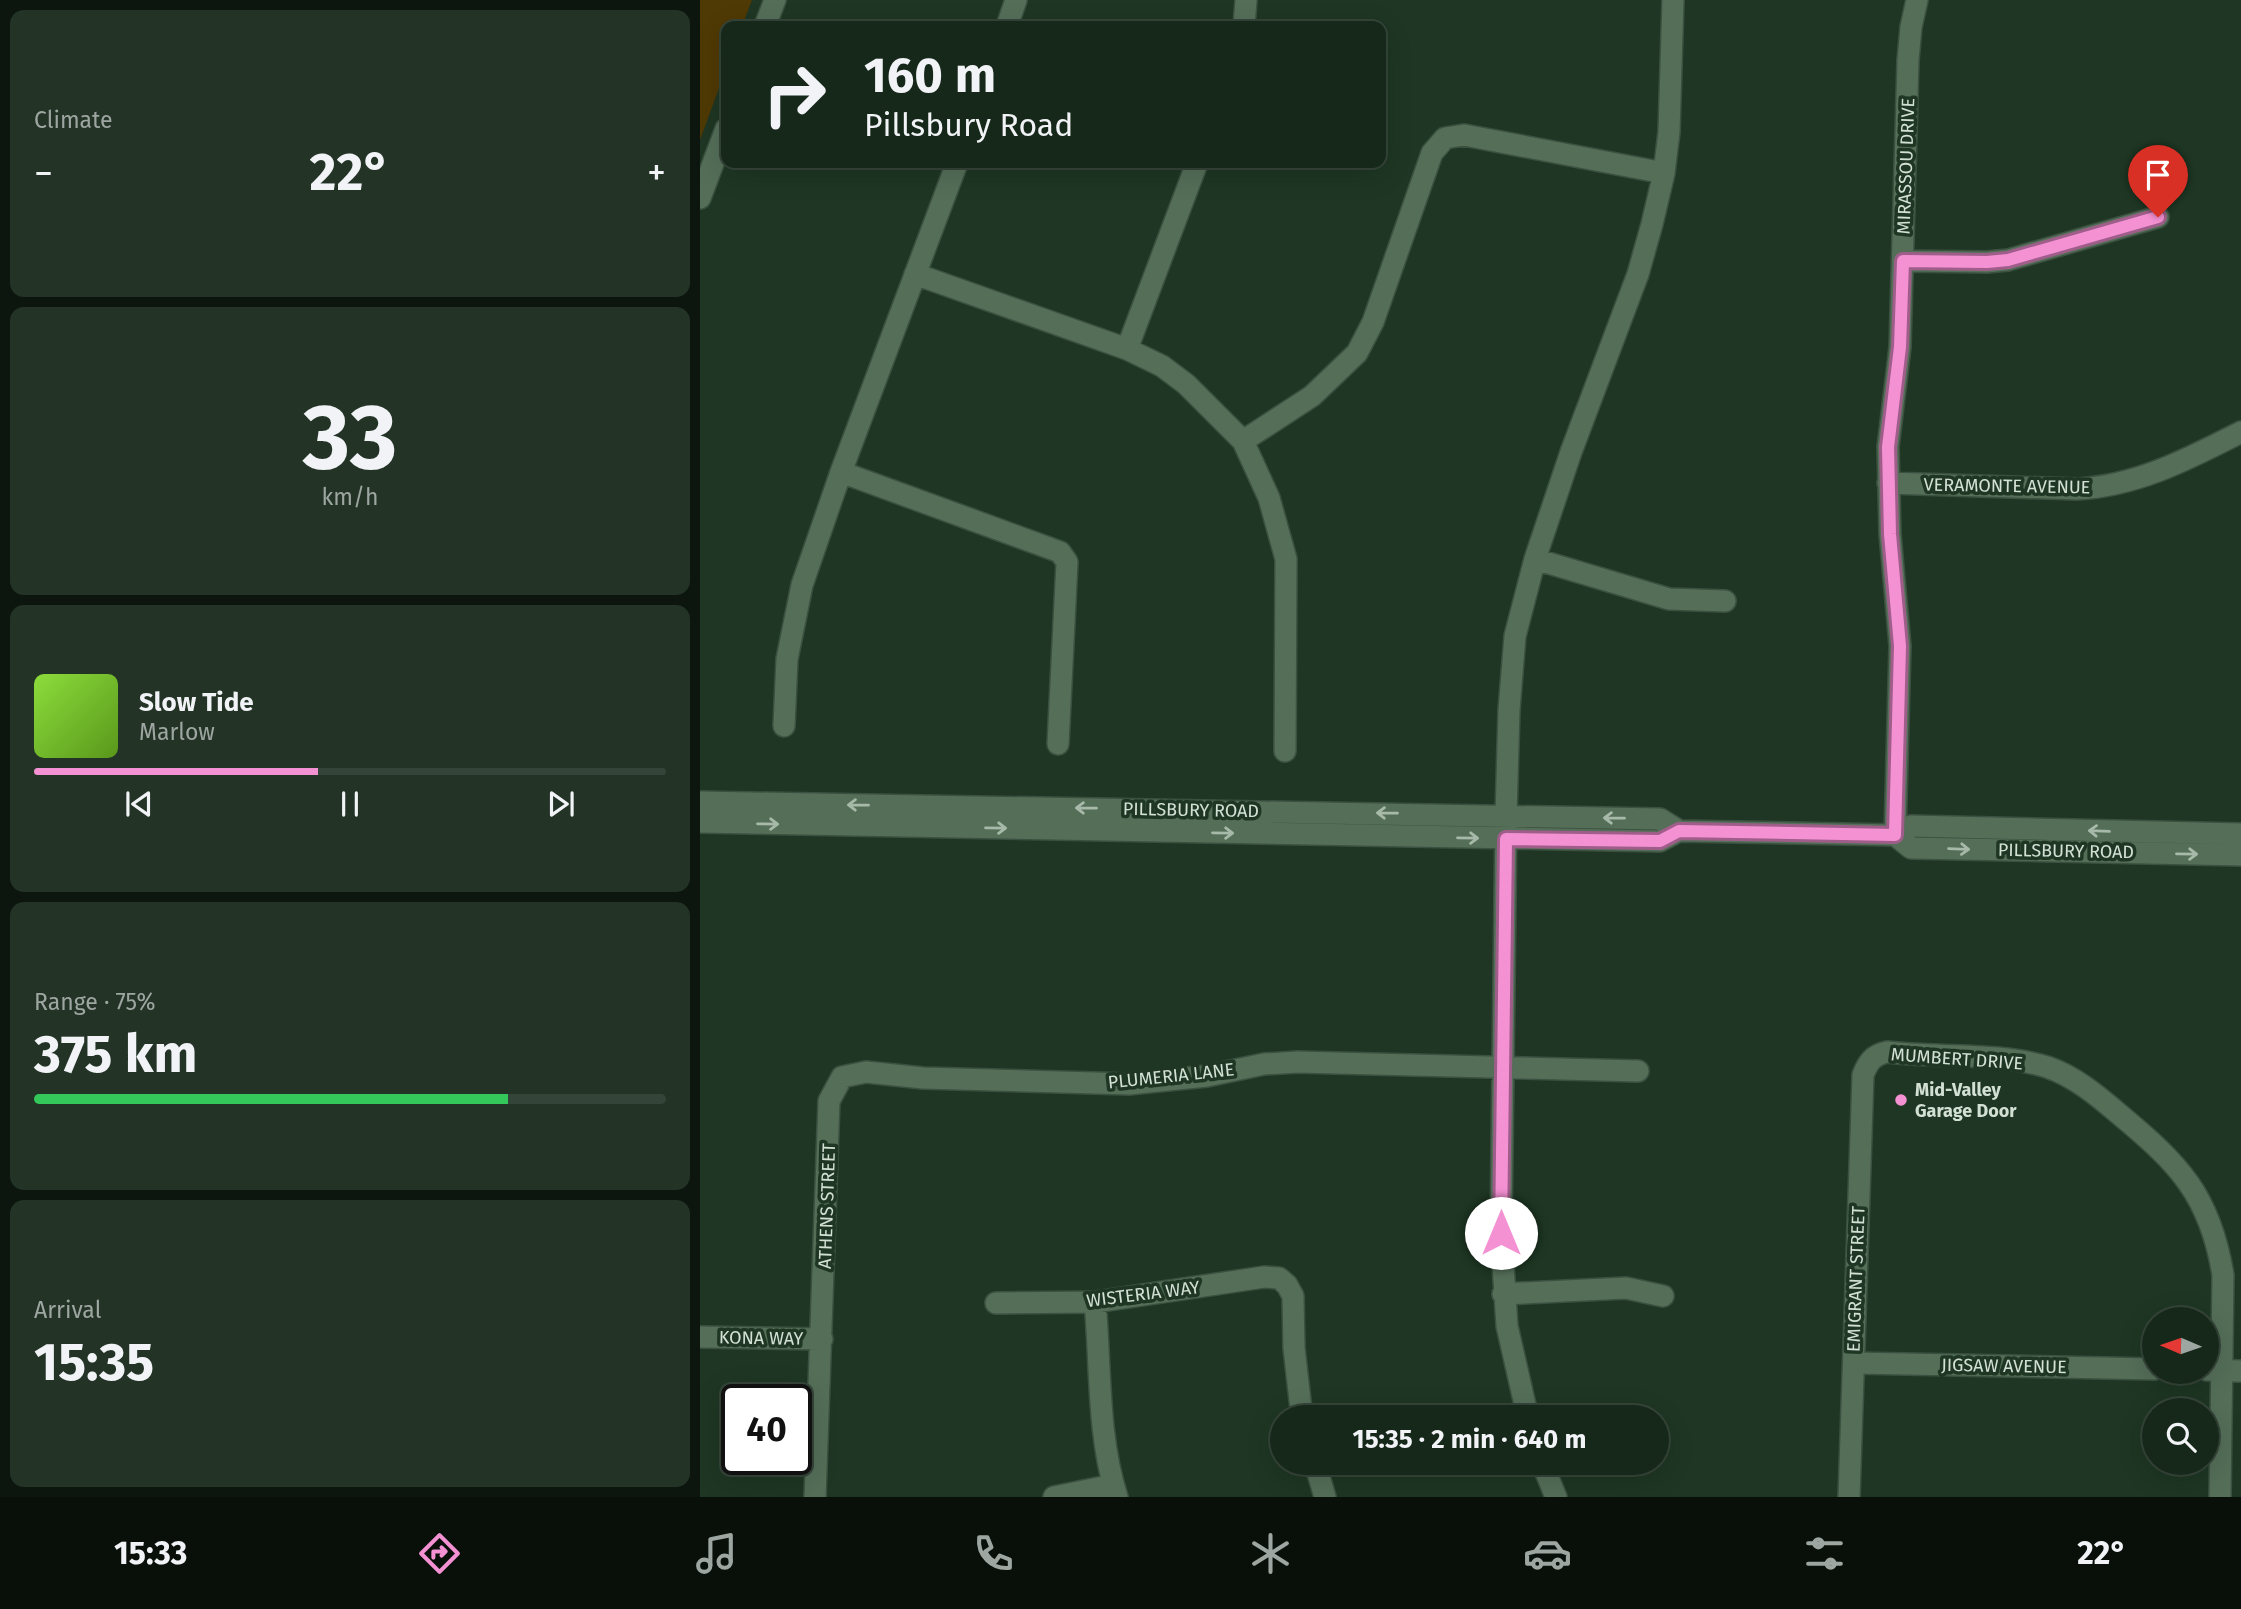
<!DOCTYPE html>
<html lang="en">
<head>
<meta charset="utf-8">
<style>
  :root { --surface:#16281a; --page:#233427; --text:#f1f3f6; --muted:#9ea6a2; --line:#354439; --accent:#f491d3 }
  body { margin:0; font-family:"Fira Sans",sans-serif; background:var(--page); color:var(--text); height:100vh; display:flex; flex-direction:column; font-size:26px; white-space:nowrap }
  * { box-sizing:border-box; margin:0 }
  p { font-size:23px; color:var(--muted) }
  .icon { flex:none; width:38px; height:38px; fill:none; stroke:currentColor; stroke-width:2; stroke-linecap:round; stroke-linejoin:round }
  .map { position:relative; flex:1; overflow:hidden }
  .details { display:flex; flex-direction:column; gap:10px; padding:10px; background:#0c160e; width:700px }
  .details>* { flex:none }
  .guide { position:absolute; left:21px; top:21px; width:665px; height:147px; border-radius:14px; box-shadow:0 7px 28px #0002,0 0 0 2px var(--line); background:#16281a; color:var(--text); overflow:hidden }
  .needle { width:46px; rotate:272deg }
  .fabs { position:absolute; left:1442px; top:1307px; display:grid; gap:14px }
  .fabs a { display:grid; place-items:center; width:77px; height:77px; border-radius:50%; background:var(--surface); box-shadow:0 7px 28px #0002,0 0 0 2px var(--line); font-size:35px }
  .speed { position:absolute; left:21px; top:1384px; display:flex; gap:14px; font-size:35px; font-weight:700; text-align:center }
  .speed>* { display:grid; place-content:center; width:91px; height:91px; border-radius:50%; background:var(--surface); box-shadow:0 7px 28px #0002,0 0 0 2px var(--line); line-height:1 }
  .speed .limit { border:4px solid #111; border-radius:10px; background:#fff; color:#111 }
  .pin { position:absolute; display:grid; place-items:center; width:60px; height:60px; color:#fff; margin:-72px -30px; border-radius:50% 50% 50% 0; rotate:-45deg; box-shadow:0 0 7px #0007 }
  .pin .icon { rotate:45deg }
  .me { position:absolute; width:77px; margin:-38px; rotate:0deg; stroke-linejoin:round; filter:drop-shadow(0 0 5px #0008) }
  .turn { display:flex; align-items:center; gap:24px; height:147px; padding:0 28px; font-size:32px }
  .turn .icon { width:91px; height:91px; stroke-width:2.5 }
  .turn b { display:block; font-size:49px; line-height:60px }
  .big { font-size:52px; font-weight:700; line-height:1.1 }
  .details .card { flex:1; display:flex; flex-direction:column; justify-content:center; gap:10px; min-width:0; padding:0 24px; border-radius:14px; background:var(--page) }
  .details .dial { align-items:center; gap:0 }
  .dial b { font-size:91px; line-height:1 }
  .song { display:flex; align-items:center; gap:21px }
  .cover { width:84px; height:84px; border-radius:10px; background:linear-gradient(135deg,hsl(90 70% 55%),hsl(90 70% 35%)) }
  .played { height:7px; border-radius:4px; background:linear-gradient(90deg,var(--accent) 45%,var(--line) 45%) }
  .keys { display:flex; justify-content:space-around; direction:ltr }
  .heat { display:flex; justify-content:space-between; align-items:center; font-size:38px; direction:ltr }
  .charge { height:10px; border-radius:5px; background:linear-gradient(90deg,#34c759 75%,var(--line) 0) }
  .trip { position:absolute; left:570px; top:1405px; width:399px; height:70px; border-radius:35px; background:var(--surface); box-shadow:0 7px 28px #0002,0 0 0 2px var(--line); font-weight:700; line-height:70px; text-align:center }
  .tabs { display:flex; height:112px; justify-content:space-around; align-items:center; background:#09100a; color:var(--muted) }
  .tabs .icon { width:49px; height:49px }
  .tabs .on { color:var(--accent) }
  .tabs b { font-size:32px; color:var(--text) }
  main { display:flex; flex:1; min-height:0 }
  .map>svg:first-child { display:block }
  .green { fill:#4f3904 }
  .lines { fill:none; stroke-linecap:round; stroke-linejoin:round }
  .minor-casing { stroke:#3b5040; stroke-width:24 }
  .minor { stroke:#546e58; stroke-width:21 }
  .oneway { stroke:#a7b9a9 }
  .route-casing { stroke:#9f5e89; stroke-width:18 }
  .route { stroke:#f491d3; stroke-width:12 }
  .poi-dot { fill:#f491d3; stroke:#1e3623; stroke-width:2.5 }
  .labels { text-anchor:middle; stroke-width:7; stroke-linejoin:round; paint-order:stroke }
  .street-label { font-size:18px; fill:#d3e1d5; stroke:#1e3623 }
  .poi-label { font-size:18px; font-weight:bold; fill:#d3e1d5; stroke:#1e3623; text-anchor:start }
</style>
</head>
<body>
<main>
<section class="details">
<div class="card"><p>Climate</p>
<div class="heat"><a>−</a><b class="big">22°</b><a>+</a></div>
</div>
<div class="card dial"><b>33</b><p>km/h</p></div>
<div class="card">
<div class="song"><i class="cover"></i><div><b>Slow Tide</b><p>Marlow</p></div></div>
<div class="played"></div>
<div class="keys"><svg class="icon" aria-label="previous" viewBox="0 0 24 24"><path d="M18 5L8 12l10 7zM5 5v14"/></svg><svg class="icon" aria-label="pause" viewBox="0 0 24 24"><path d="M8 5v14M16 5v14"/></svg><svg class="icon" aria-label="next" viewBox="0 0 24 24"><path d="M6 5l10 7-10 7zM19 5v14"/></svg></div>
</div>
<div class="card"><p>Range · 75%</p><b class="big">375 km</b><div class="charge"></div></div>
<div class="card"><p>Arrival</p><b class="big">15:35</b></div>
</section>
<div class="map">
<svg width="1541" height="1497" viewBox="0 0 1541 1497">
  <rect width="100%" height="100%" fill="#1e3623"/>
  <path class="green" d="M0 0H52L42 26H26V69L0 140Z"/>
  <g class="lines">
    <g class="minor-casing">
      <path id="minor" d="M65 26 75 0
        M307 26 316 0
        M544 26 546 0
        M0 198 26 129
        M1203 261 1287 262 1308 260 1458 217
        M215 274 427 349 462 366 486 384 543 441 612 396 657 353 673 322 732 153 745 138 764 135 964 173
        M427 349 497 163
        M543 441 569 498 586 559 585 751
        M141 472 360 552 367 562 358 744
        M1188 483 1377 489C1437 486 1488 459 1541 432
        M835 559 969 599 1025 601
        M84 726 87 659 102 585 141 472 257 163
        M0 802 960 819 979 831
        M0 822 960 841 979 831 1195 835 1211 826 1541 834
        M1195 835 1200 646 1190 534 1188 447 1200 347 1208 60 1211 27 1217 0
        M1195 835 1211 848 1541 855
        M803 1294 926 1288 963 1296
        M395 1302C401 1367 397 1434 417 1497
        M296 1303 395 1302 564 1277 579 1278 587 1285 593 1296 594 1348 602 1418
        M0 1337 122 1339
        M1154 1363 1454 1369
        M1507 1370 1541 1371
        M828 1418 807 1326 801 1233 806 816 809 710 815 636 835 559 871 452 938 274 952 224 964 173 969 132 973 0
        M615 1463 625 1497
        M842 1463 856 1497
        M115 1497 129 1101 142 1077 166 1072 223 1078 429 1084 507 1076 564 1064 598 1062 938 1071
        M354 1497 413 1485
        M1149 1497 1163 1075C1168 1062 1173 1055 1187 1052 1239 1058 1298 1052 1347 1067 1374 1076 1398 1096 1419 1114 1479 1164 1510 1195 1523 1275L1520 1497"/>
    </g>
    <use href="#minor" class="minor"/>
  </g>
  <defs><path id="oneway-shaft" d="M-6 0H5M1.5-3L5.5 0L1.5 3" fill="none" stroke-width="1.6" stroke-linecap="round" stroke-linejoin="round" transform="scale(1.75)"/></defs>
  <g class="oneway">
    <use href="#oneway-shaft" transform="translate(158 805) rotate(-179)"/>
    <use href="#oneway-shaft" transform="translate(386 808) rotate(-179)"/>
    <use href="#oneway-shaft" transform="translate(687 813) rotate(-179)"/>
    <use href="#oneway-shaft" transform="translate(914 818) rotate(-179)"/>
    <use href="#oneway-shaft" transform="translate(68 824) rotate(1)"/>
    <use href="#oneway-shaft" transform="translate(296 828) rotate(1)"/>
    <use href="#oneway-shaft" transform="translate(1399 831) rotate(-178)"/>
    <use href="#oneway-shaft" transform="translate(523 833) rotate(1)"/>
    <use href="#oneway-shaft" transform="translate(768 838) rotate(1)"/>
    <use href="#oneway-shaft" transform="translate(1259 849) rotate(2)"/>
    <use href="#oneway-shaft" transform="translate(1487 854) rotate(1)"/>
  </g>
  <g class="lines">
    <g class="route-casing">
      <path id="route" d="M801 1233 806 839 960 841 979 831 1195 835 1200 646 1190 534 1188 447 1200 347 1203 261 1287 262 1308 260 1458 217"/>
    </g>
    <use href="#route" class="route"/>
  </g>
  <circle class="poi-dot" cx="1201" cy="1100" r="7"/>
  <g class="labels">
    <g class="street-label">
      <text transform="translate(1206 166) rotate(-88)" y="6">MIRASSOU DRIVE</text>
      <text transform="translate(1307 486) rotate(1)" y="6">VERAMONTE AVENUE</text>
      <text transform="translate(491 810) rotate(1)" y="6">PILLSBURY ROAD</text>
      <text transform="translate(1366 851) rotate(1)" y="6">PILLSBURY ROAD</text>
      <text transform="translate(1257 1059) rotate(4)" y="6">MUMBERT DRIVE</text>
      <text transform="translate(471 1076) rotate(-6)" y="6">PLUMERIA LANE</text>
      <text transform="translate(127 1206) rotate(-88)" y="6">ATHENS STREET</text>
      <text transform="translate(1156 1279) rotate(-88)" y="6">EMIGRANT STREET</text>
      <text transform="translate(443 1294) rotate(-7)" y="6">WISTERIA WAY</text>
      <text transform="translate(61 1338) rotate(1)" y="6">KONA WAY</text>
      <text transform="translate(1304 1366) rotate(1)" y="6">JIGSAW AVENUE</text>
    </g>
    <g class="poi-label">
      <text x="1215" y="1096">Mid-Valley<tspan x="1215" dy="21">Garage Door</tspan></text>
    </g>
  </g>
</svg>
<div class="fabs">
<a><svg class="needle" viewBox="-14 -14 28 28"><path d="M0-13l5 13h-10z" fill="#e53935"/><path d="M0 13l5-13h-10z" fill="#9ea6a2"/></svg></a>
<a><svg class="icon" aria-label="search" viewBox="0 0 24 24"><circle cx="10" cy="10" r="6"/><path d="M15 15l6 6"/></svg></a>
</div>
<div class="speed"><div class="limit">40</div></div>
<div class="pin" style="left:1458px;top:217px;background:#d93025"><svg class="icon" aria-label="arrive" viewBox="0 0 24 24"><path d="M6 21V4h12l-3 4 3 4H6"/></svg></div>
<svg class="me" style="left:801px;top:1233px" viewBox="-20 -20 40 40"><circle r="19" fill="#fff"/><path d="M0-13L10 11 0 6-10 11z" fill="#f491d3"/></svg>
<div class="trip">15:35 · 2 min · 640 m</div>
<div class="guide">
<div class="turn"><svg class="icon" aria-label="right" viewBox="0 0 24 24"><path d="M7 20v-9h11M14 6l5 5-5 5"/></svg><div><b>160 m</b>Pillsbury Road</div></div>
</div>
</div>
</main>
<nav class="tabs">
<b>15:33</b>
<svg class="icon on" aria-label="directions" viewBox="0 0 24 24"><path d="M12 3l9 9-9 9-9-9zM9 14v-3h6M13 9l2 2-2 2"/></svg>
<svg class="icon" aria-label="music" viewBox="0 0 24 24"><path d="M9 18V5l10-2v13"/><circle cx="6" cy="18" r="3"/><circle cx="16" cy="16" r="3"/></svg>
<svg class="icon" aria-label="phone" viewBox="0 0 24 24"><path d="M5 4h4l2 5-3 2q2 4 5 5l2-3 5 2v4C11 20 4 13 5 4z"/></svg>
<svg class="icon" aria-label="climate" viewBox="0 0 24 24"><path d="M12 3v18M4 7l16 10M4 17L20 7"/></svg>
<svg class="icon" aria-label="car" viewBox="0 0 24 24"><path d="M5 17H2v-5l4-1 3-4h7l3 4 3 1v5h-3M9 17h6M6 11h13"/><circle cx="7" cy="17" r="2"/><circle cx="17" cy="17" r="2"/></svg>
<svg class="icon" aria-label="filters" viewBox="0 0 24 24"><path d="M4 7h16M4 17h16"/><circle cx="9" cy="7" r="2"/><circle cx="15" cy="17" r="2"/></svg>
<b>22°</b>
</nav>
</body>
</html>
